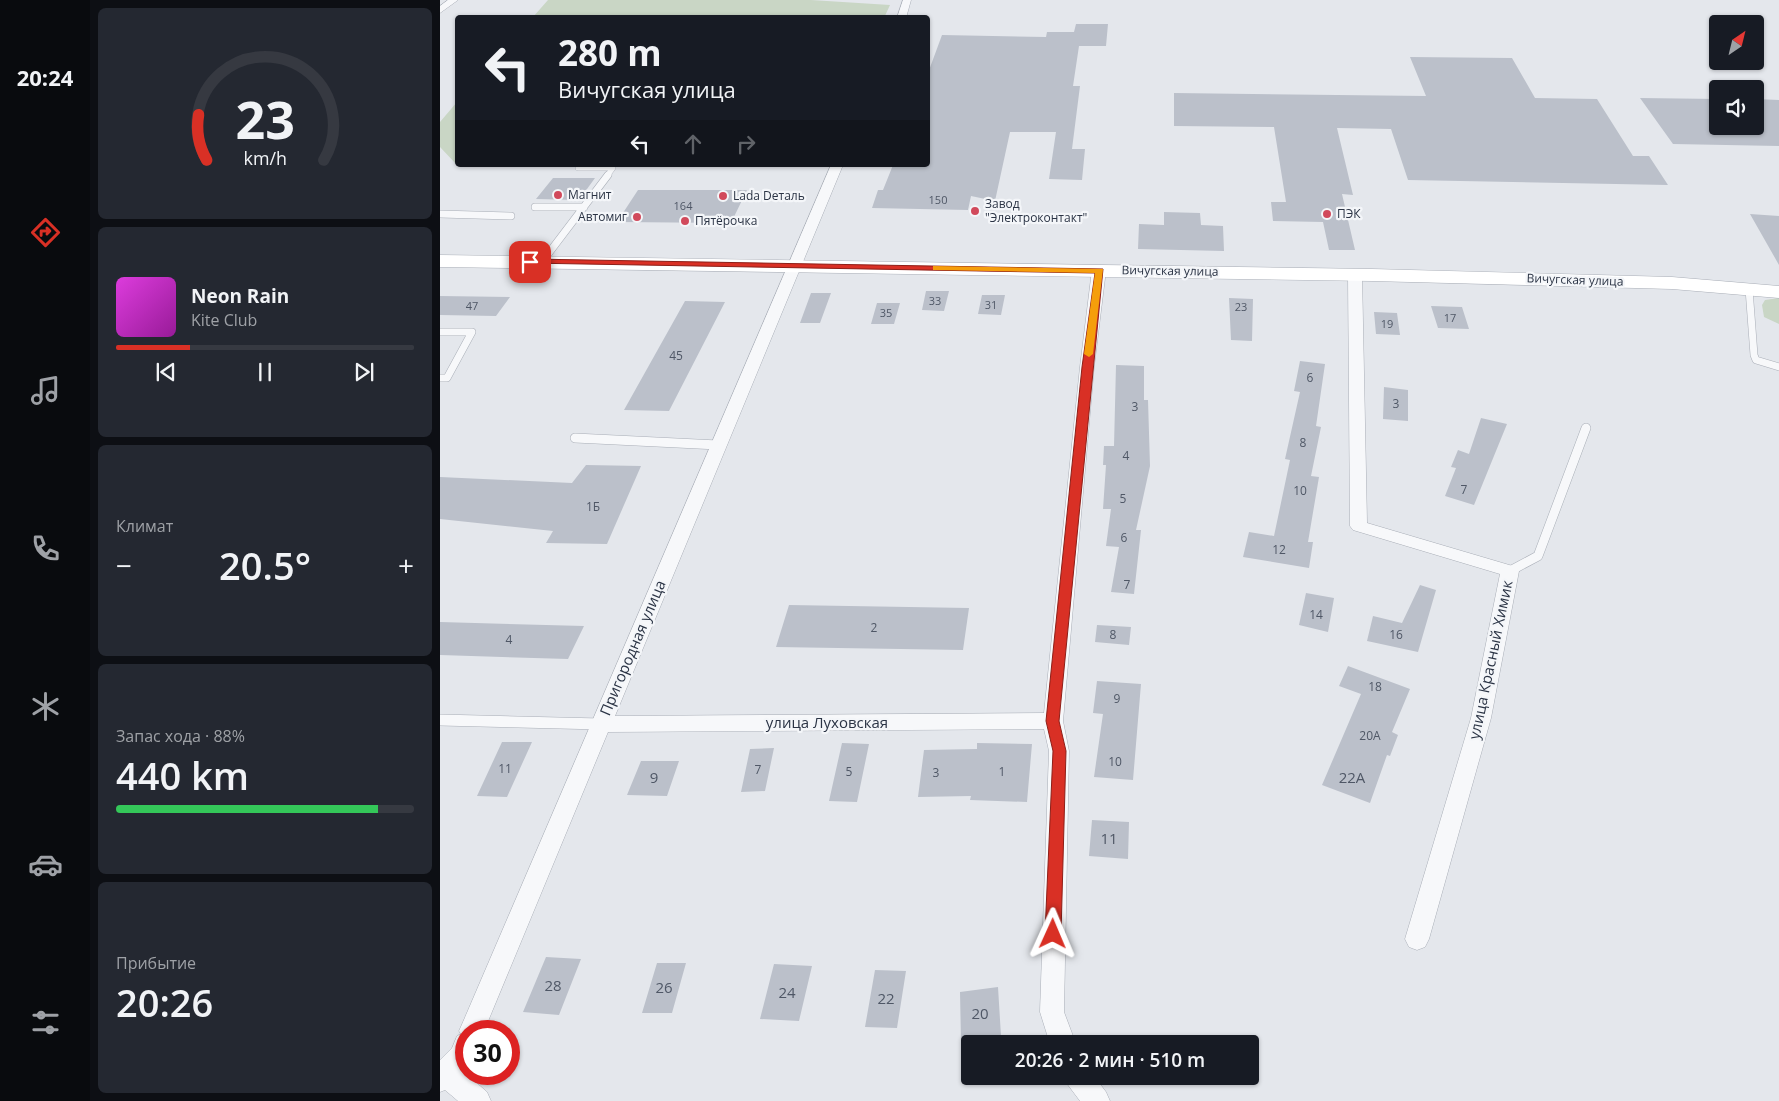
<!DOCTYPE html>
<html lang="ru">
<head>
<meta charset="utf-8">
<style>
  :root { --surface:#171b24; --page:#242831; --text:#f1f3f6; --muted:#9ea1a6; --line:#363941; --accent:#d93025 }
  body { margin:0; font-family:"Open Sans",sans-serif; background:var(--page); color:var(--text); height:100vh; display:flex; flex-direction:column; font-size:19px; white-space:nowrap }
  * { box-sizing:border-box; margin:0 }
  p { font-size:16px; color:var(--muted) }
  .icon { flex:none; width:28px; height:28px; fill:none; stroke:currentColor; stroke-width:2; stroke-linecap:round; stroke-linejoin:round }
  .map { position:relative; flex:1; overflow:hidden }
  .side { display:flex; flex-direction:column; gap:8px; padding:8px; background:#0d0f14; width:350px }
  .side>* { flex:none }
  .top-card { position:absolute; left:15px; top:15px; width:475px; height:152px; border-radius:5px; box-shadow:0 1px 4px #0004; background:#171b24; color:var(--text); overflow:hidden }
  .needle { width:32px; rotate:35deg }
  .buttons { position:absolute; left:1269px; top:15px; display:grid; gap:10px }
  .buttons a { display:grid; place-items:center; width:55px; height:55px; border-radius:5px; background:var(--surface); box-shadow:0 1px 4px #0004; font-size:25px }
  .speed { position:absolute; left:15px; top:1020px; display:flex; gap:10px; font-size:25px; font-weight:700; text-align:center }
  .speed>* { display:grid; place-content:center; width:65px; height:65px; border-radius:50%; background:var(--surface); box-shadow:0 1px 4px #0004; line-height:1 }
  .speed .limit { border:8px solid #d22; background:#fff; color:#111 }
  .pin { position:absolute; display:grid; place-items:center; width:42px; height:42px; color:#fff; margin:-21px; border-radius:10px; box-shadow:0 2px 8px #0006 }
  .me { position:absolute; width:55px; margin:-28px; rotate:1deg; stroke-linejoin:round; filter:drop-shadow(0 0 4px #0008) }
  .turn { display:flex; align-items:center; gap:18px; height:105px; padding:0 20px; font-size:22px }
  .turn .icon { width:65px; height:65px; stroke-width:2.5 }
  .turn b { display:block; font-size:35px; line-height:42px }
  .lanes { display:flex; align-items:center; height:48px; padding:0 20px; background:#0003; justify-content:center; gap:25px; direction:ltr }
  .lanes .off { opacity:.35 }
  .big { font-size:38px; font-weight:600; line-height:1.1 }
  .side .card { flex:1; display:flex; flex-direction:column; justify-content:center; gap:8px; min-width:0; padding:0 18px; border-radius:8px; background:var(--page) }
  .side .dial { align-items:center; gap:0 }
  .dial svg { height:130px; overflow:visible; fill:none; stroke:var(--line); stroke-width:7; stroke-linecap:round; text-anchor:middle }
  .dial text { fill:var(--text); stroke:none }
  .song { display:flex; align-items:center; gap:15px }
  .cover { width:60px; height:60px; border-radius:8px; background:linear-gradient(135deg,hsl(300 70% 55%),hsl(300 70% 35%)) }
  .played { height:5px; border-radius:2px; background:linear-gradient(90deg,var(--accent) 25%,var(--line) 25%) }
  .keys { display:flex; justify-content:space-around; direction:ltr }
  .heat { display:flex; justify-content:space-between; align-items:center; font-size:28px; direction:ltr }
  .charge { height:8px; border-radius:4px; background:linear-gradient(90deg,#34c759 88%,var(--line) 0) }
  .trip { position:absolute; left:521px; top:1035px; width:298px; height:50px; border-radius:5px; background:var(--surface); box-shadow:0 1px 4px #0004; font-weight:600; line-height:50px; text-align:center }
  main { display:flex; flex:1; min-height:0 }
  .tabs { display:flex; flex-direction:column; width:90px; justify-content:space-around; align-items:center; background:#090b0e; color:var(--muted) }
  .tabs .icon { width:35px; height:35px }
  .tabs .active { color:var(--accent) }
  .tabs b { font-size:22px; color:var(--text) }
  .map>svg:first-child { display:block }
  .green { fill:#c9d6c5 }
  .building { fill:#bbc0ca }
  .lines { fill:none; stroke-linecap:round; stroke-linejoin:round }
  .lane-far3-casing { stroke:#a9aeb7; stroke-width:5.5 }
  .lane-far2-casing { stroke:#a9aeb7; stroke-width:8 }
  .lane-far1-casing { stroke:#a9aeb7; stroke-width:10 }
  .lane-casing { stroke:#a9aeb7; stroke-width:12 }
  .street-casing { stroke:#a9aeb7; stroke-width:1 }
  .secondary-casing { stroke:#a9aeb7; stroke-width:1 }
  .lane-far3 { stroke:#f7f8fa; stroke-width:5 }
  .lane-far2 { stroke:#f7f8fa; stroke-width:7 }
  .lane-far1 { stroke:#f7f8fa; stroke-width:9 }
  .lane { stroke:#f7f8fa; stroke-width:11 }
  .street { fill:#f7f8fa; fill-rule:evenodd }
  .secondary { fill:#fff; fill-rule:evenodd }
  .route { fill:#d93025; stroke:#8d1f18 }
  .slow { fill:#f59e0b }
  .poi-dot { fill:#d1495b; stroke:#f4f6f9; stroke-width:2 }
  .labels { text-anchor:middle; stroke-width:4.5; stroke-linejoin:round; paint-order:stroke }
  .far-number-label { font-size:11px; fill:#4f5766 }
  .far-poi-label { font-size:12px; fill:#2b3445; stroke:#f4f6f9; text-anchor:start }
  .far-street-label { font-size:12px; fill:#2b3445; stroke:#f4f6f9 }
  .number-label { font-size:12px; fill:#4f5766 }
  .street-label { font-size:15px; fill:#2b3445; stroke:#f4f6f9 }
  .near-number-label { font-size:15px; fill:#4f5766 }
</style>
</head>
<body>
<main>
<nav class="tabs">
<b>20:24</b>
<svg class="icon active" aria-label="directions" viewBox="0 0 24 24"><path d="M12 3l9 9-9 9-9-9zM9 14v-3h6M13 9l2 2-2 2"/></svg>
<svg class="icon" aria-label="music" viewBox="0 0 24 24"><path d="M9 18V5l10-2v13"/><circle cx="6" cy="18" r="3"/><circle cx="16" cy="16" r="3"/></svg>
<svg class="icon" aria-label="phone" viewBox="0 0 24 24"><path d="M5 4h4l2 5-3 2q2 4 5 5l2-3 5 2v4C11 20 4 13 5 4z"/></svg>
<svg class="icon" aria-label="climate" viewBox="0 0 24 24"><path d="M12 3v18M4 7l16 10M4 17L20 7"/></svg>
<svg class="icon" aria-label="car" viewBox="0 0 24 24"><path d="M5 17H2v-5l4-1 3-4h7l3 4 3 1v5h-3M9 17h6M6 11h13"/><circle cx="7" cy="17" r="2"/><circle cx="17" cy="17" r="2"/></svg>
<svg class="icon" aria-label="filters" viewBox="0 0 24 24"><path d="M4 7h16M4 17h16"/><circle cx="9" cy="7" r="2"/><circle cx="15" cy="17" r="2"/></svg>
</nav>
<section class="side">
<div class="card dial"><svg viewBox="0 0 100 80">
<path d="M14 69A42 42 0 1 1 86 69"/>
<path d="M14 69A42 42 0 0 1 9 41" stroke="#d93025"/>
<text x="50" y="56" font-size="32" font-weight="700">23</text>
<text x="50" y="72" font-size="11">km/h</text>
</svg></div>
<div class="card">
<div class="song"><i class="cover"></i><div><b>Neon Rain</b><p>Kite Club</p></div></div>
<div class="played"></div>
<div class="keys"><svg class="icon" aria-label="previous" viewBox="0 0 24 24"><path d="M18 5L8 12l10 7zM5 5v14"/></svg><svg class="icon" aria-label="pause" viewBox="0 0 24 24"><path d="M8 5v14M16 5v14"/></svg><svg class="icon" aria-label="next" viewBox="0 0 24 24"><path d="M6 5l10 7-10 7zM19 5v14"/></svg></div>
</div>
<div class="card"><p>Климат</p>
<div class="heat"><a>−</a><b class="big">20.5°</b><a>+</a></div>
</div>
<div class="card"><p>Запас хода · 88%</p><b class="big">440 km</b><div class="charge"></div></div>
<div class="card"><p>Прибытие</p><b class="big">20:26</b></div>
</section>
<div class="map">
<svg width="1339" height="1101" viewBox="0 0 1339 1101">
  <rect width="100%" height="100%" fill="#e4e7ec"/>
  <path class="green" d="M108 0H371L450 5 444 18 93 17Z
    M17 102 18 164H16L0 147V122Z
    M1339 298V324L1324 317 1322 305 1325 300Z"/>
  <path class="building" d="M636 24H668L666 46H639L633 86H640L632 149H645L642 180 609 179 616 132H570L555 201 531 196 528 210 432 208 438 190H443L453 165H488V73L502 35 606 37 607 32H634Z
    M970 57 1072 58 1095 98 1157 99 1193 156H1209L1228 185 968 180 951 129 897 128 913 195 902 194 915 250H889L883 222 833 221 831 202H846L834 127 734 126V93L986 96Z
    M1200 98 1278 99V126H1315V99L1339 100V146L1233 144Z
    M113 178H155L139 200 96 199Z
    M198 190H307L291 223 177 222Z
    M724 212 760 213 761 225 783 226 784 251 698 249 699 224 724 225Z
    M1310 214 1339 216V265Z
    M486 291H509L504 311 482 310Z
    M371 293H391L380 323H360Z
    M542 295H565L561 315 538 314Z
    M0 296 70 297 56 316 0 315Z
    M789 298 813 299 812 341 791 340Z
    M245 301 285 302 229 411 184 410Z
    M437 303H460L454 324H431Z
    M991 306 1022 307 1029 329 998 328Z
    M934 312 957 313 960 335 936 334Z
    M860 361 885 364 876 426 881 427 871 476 879 477 868 542H873L869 568 803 557 809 532 834 536 850 460 845 459 860 392 854 391Z
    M676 365 704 366V400H708L710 466 696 530H701L694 594 671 592 679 547 666 546 671 509H663L666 465H663L664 446H674Z
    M944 387 968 390V421L943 419Z
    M1041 418 1067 424 1034 505 1005 496 1016 468 1011 467 1018 450 1029 454Z
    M146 465 201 466 167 544 106 543 113 531 0 519V477L132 483Z
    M980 585 996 590 978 652 927 641 933 616 962 623Z
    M866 593 894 598 888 632 859 625Z
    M349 605 529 608 523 650 336 647Z
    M0 622 144 626 128 659 0 655Z
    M657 625 691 627 689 645 655 642Z
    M908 666 970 689 952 732 958 735 950 756 947 755 930 803 882 785 921 694 899 686Z
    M657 681 701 684 693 780 654 777 663 714 653 713Z
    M62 742H92L67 797 37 796Z
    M402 743 429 744 417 802 389 801Z
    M537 743 592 744 587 802 530 800 531 796 478 797 484 750 537 749Z
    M334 748 325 791 301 792 310 749Z
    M201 761H239L227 796 187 795Z
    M652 820 689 822 688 859 649 856Z
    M106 957 141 959 119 1015 83 1012Z
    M217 963H246L232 1013H202Z
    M334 964 372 966 359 1021 320 1019Z
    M435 970 466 971 457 1028 425 1027Z
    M558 987 561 1036 521 1041 520 992Z"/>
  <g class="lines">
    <g class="lane-far3-casing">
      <path id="lane-far3" d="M138 168H173L167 176"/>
    </g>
    <g class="lane-far2-casing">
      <path id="lane-far2" d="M95 207H144
        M0 214 71 216
        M102 262 168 175
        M1309 289 1314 355 1316 360 1339 367
        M0 332H32L7 378H0"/>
    </g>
    <g class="lane-far1-casing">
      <path id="lane-far1" d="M135 438 278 445
        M1070 571 1098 556 1146 428"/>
    </g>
    <g class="lane-casing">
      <path id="lane" d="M0 720 161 724"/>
    </g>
    <g class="street-casing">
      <path id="street" d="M8 0H18L0 13V6Z
        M463 0H471L466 18H457Z
        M391 165H403L175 716 604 713 640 367 652 270 659 266 664 267 666 270 654 367 623 721 629 751 624 1012 636 1044H610L600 1012 609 751 604 729 168 732 44 1031H26V1070L24 1072 47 1092 51 1101H18L5 1090 0 1092V1060L12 1048 17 1036 21 1034 19 1031 23 1022Z
        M915 270 922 274 927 523 1076 567 1079 571 1051 718 989 939 985 947 977 950 969 947 965 939 1031 718 1060 574 913 530 910 526 908 274Z
        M624 1076H654L666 1092 670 1101H640L628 1085Z"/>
    </g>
    <g class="secondary-casing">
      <path id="secondary" d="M0 255 932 269 1232 277 1339 286V298L1232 289 932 281 0 267Z"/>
    </g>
    <use href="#lane-far3" class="lane-far3"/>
    <use href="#lane-far2" class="lane-far2"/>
    <use href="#lane-far1" class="lane-far1"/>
    <use href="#lane" class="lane"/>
    <use href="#street" class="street"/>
    <use href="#secondary" class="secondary"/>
  </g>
  <path class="route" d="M90 259 663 269 619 721 626 751 621 934 618 939 613 941 607 939 605 934 613 751 606 721 642 367 655 273 87 263V260Z"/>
  <path class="slow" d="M493 266 663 269 653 354 649 357 644 354 655 273 496 270H493Z"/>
  <g class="poi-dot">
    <circle cx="118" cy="195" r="5"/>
    <circle cx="283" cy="196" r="5"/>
    <circle cx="535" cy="211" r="5"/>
    <circle cx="887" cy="214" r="5"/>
    <circle cx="197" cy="217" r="5"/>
    <circle cx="245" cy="221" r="5"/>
  </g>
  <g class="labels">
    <g class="far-number-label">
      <text x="498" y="204">150</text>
      <text x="243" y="210">164</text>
      <text x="495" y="305">33</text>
      <text x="551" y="309">31</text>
      <text x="32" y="310">47</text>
      <text x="801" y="311">23</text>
      <text x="446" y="317">35</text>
      <text x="1010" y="322">17</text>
      <text x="947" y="328">19</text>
    </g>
    <g class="far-poi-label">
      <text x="128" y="199">Магнит</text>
      <text x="293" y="200">Lada Dеталь</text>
      <text x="545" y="208">Завод<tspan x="545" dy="14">"Электроконтакт"</tspan></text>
      <text x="897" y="218">ПЭК</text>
      <text x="187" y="221" text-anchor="end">Автомиг</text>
      <text x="255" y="225">Пятёрочка</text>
    </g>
    <g class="far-street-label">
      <text transform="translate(730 271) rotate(1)" y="4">Вичугская улица</text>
      <text transform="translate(1135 280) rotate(2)" y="4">Вичугская улица</text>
    </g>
    <g class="number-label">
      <text x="236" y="360">45</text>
      <text x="870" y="382">6</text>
      <text x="956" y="408">3</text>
      <text x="695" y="411">3</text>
      <text x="863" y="447">8</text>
      <text x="686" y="460">4</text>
      <text x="1024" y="494">7</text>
      <text x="860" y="495">10</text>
      <text x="683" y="503">5</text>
      <text x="153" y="511">1Б</text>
      <text x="684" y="542">6</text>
      <text x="839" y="554">12</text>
      <text x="687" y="589">7</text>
      <text x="876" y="619">14</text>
      <text x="434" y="632">2</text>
      <text x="673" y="639">8</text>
      <text x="956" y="639">16</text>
      <text x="69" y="644">4</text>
      <text x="935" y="691">18</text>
      <text x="677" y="703">9</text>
      <text x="930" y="740">20А</text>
      <text x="675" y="766">10</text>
      <text x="65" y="773">11</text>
      <text x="318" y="774">7</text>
      <text x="409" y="776">5</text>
      <text x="562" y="776">1</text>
      <text x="496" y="777">3</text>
    </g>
    <g class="street-label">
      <text transform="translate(193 648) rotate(-67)" y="5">Пригородная улица</text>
      <text transform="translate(1051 660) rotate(-78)" y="5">улица Красный Химик</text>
      <text x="387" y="728">улица Луховская</text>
    </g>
    <g class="near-number-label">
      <text x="214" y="783">9</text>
      <text x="912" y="783">22А</text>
      <text x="669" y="844">11</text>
      <text x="113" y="991">28</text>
      <text x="224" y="993">26</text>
      <text x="347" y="998">24</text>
      <text x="446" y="1004">22</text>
      <text x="540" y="1019">20</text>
    </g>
  </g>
</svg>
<div class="buttons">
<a><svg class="needle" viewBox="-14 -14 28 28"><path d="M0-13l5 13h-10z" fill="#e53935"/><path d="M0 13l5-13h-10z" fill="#9ea1a6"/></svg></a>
<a><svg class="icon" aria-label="sound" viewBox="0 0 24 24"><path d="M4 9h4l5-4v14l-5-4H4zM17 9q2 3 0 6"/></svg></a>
</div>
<div class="speed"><div class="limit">30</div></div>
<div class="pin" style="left:90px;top:262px;background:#d93025"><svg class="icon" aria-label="arrive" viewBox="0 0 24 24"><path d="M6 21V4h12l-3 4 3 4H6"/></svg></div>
<svg class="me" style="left:613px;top:934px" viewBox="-20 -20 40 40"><path d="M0-17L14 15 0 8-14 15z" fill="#d93025" stroke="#fff" stroke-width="4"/></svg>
<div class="trip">20:26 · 2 мин · 510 m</div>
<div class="top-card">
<div class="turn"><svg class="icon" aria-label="left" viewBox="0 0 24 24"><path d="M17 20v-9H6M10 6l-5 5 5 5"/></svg><div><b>280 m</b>Вичугская улица</div></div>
<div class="lanes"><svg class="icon" aria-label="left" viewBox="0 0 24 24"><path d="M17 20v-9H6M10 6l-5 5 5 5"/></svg><svg class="icon off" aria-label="ahead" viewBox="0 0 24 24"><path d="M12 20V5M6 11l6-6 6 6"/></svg><svg class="icon off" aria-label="right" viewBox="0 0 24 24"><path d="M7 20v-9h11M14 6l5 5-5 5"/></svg></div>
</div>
</div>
</main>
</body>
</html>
